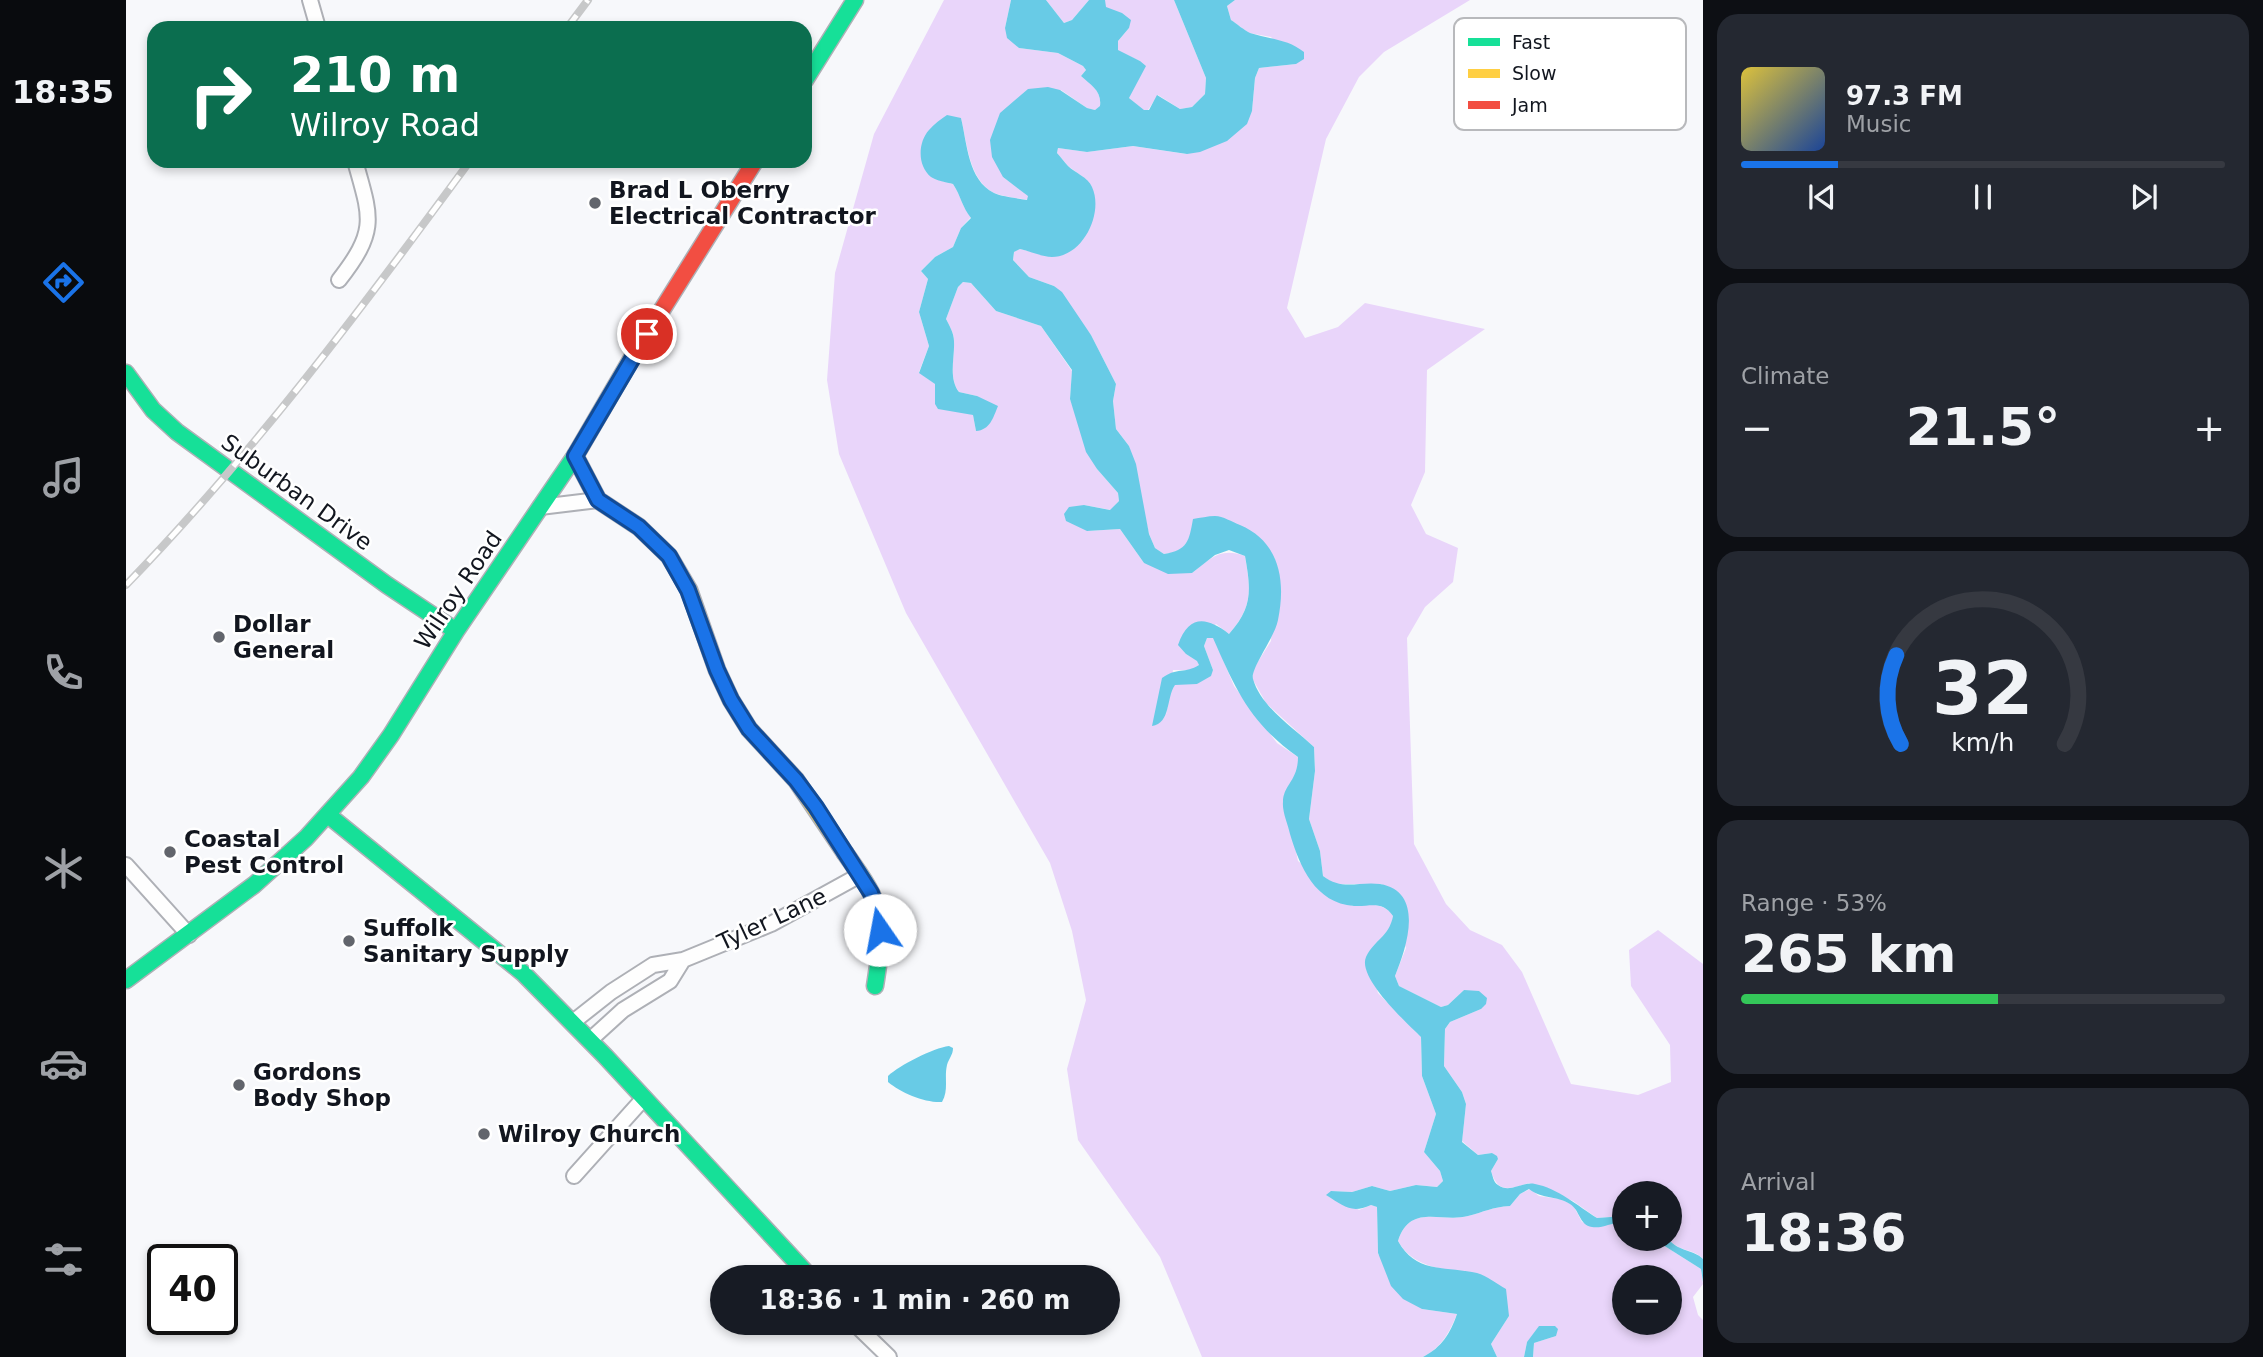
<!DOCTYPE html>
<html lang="en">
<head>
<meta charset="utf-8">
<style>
  :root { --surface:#171b24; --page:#242831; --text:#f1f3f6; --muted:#9ea1a6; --line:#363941; --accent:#1a73e8 }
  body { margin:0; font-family:"DejaVu Sans",sans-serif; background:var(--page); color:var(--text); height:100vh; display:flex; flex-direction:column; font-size:26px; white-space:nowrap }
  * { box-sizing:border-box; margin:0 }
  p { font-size:23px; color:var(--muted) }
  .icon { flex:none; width:38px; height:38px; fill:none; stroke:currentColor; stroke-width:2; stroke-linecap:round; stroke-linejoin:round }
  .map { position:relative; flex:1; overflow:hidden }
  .details { display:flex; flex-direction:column; gap:14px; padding:14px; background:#0d0f14; width:560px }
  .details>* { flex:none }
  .guide { position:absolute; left:21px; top:21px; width:665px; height:147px; border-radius:21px; box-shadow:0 4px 10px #0003; background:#0b6e4f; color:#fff; overflow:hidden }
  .tools { position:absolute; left:1486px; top:1181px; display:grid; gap:14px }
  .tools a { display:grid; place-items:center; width:70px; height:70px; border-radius:50%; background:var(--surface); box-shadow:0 4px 10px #0003; font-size:35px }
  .speed { position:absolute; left:21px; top:1244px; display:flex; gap:14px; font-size:35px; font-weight:700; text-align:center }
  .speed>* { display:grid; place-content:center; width:91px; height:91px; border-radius:50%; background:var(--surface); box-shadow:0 4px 10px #0003; line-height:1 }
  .speed .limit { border:4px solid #111; border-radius:10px; background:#fff; color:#111 }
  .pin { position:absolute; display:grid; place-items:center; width:60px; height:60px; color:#fff; margin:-30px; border:4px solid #fff; border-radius:50%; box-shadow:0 2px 7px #0007 }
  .me { position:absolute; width:77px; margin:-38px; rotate:348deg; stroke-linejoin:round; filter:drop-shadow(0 0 5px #0008) }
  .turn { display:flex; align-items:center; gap:24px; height:147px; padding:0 28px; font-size:32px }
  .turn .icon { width:91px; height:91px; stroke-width:2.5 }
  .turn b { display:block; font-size:49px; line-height:60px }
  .big { font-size:52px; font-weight:700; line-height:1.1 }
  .details .tile { flex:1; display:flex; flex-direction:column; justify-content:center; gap:10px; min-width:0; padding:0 24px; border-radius:21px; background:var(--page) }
  .details .dial { align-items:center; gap:0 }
  .dial svg { height:182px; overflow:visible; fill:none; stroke:var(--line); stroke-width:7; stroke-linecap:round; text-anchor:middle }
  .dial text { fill:var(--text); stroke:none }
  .song { display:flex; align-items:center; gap:21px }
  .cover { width:84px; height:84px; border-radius:10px; background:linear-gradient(135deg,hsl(50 70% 55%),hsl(220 70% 35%)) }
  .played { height:7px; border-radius:4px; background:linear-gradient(90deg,var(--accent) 20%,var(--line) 20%) }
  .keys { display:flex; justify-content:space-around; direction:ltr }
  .heat { display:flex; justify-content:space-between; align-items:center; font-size:38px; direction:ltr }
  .charge { height:10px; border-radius:5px; background:linear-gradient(90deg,#34c759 53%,var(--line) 0) }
  .trip { position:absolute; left:584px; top:1265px; width:410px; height:70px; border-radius:35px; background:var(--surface); box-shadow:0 4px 10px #0003; font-weight:700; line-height:70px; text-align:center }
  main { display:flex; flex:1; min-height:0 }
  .tabs { display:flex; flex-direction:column; width:126px; justify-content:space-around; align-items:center; background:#090b0e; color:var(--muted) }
  .tabs .icon { width:49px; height:49px }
  .tabs .selected { color:var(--accent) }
  .tabs b { font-size:32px; color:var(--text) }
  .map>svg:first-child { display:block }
  .green { fill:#e9d5fa; fill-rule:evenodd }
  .water { fill:#68cbe6 }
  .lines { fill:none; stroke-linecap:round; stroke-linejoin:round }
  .street-casing { stroke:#aeb0b6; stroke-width:18 }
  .fast-casing { stroke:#aeb0b6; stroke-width:19 }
  .slow-casing { stroke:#aeb0b6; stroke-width:19 }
  .jam-casing { stroke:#aeb0b6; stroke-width:19 }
  .street { stroke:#fefefe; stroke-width:14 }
  .fast { stroke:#16e098; stroke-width:16 }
  .slow { stroke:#ffcf43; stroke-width:16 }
  .jam { stroke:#f24e42; stroke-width:16 }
  .rail-casing { stroke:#c7c8c9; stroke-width:8 }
  .rail { stroke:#fff; stroke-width:5; stroke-dasharray:16; stroke-linecap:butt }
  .route-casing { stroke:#114b97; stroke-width:18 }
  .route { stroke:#1a73e8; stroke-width:12 }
  .poi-dot { fill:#62656c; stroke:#fff; stroke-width:2.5 }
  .labels { text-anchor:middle; stroke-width:5; stroke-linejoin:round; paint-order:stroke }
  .poi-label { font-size:23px; font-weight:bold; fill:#12161f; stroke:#fff; text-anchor:start }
  .street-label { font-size:23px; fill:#12161f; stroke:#fff }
  .key { fill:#fff; stroke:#b8b9bc; stroke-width:2 }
  .key-label { font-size:19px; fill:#12161f }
</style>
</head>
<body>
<main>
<nav class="tabs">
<b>18:35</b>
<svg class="icon selected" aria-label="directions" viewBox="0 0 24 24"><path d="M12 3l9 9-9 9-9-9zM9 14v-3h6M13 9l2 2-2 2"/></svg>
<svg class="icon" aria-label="music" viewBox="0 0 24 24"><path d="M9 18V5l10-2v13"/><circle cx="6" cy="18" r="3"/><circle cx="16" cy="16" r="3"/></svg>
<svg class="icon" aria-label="phone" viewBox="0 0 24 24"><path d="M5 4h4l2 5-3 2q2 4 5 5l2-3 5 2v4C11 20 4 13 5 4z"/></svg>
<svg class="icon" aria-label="climate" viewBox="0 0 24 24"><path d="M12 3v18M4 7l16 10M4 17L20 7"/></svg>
<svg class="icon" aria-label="car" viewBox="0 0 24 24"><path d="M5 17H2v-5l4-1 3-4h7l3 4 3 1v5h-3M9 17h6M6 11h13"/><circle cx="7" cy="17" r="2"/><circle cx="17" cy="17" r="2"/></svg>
<svg class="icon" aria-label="filters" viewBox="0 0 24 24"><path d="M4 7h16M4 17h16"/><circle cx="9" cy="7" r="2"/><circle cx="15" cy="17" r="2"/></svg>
</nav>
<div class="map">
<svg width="1577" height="1357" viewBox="0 0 1577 1357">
  <rect width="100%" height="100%" fill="#f7f8fb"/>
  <path class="green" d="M818 0H885L879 28 893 48 932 53 957 66 960 70 955 76C966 85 976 91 974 107L969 110 961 108 935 90 877 177 903 196 902 200C891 198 878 197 868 193 843 180 841 143 835 118L809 179 827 184C835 196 836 207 845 217L835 228 827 247 809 257 795 271 802 279 793 312 803 346 793 372 809 384V404L847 415 850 431 851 396 833 392C822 377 829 357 828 340 828 333 823 325 820 319L832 287 837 282 845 283 870 311 915 326 946 371 944 399 971 469 992 493 993 501 985 510 958 505 961 531 994 529 1018 563 1066 573C1085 558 1094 547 1119 556 1125 591 1127 606 1103 634L1090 624 1060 654 1072 661 1073 665 1066 670H1047L1039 720 1044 693 1049 684H1071L1087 670 1078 646 1081 638H1088L1108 686 1151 743 1172 757V771L1158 795 1172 861 1226 906C1242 905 1257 901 1267 916L1264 929 1241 955 1252 993 1295 1037 1296 1076 1310 1114 1298 1152 1314 1171 1317 1181 1311 1187 1290 1185 1264 1191 1246 1186 1226 1192 1205 1191 1233 1210 1245 1205 1251 1207 1252 1254 1296 1309 1331 1314C1323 1333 1316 1347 1297 1357H1076L1034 1257 952 1140 941 1069 960 1000 946 931 924 863 780 613 713 454 701 380 709 273 748 134Z
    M920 0H963L946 20 938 23Z
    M979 0H1048L1080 78 1079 94 1066 107 1054 109 1032 95 1022 110 1018 111 1003 98 1014 61 992 51V41L1003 28 979 7Z
    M1109 0H1344L1258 52 1233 77 1200 139 1161 308 1179 338 1212 327 1239 303 1359 329 1301 370 1299 472 1285 505 1300 534 1332 548 1327 582 1299 607 1281 638 1288 844 1320 904 1344 930 1376 945 1396 972 1445 1084 1512 1095 1545 1082 1544 1045 1505 986 1503 950 1532 930 1577 964V1259C1567 1248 1555 1253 1542 1239L1544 1194H1498V1216L1471 1218 1447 1201 1403 1183C1383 1189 1372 1194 1365 1171L1372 1159 1366 1153 1352 1155 1336 1141 1340 1104 1336 1092 1318 1066 1319 1029 1324 1022 1355 1009 1338 990 1322 1005 1315 1007 1273 986 1269 976 1280 948 1256 884H1208L1197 876 1194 851 1183 819 1189 771 1188 747 1140 703 1126 678 1128 668 1145 641 1149 558 1063 542 1051 552 1038 554 1029 548 1023 534 1003 446 990 429 987 401 990 384 965 335 928 286 903 277 887 260 888 252 894 249 926 257 961 180 942 166 931 153 932 148 961 152 1007 146 1060 154 1126 111 1129 78 1133 68 1170 64 1145 37 1123 33 1105 20 1101 6Z
    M1404 1189 1413 1196 1434 1199 1447 1205 1456 1222C1477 1230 1480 1220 1498 1223V1239H1521L1537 1245 1575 1269 1577 1284 1567 1297 1572 1315 1577 1320V1357H1407L1408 1343 1430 1336 1401 1342 1398 1357H1371L1365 1344 1383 1316 1353 1274C1323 1269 1289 1271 1272 1241 1284 1203 1315 1223 1342 1216 1358 1212 1366 1207 1384 1206L1394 1194ZM1498 1278H1544V1323H1498Z"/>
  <path class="water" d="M885 0H920L938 23 946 20 963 0H979L980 7 996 13 1005 20 1003 28 992 41V50L1014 61 1020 66 1003 98 1018 110H1023L1031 95 1054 109 1066 107 1079 94 1080 78 1048 0H1109L1101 6 1105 20C1111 24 1118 30 1124 33 1143 39 1162 39 1178 52V59L1170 64 1133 68 1129 78 1126 111 1121 124 1101 141 1074 152 1061 154 1007 146 961 152 932 148 931 153C935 157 938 162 942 166 949 173 962 177 966 187 978 213 957 257 926 257 916 257 904 251 894 249L888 252 887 260 903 277 928 286 936 292 965 335 990 384 987 401 990 429 1003 446 1010 464 1023 534 1029 548 1038 554C1062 550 1063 541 1067 519 1074 518 1082 516 1089 516 1097 516 1106 522 1114 525 1154 542 1160 581 1152 620 1149 637 1124 669 1127 679 1135 707 1168 728 1188 747L1189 771 1183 819 1194 851 1197 876C1216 891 1233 881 1254 884 1300 892 1280 949 1269 976L1273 986 1315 1007 1322 1005 1338 990 1353 991 1361 998 1360 1004 1355 1009 1324 1022 1319 1029 1318 1066 1336 1092 1340 1104 1336 1142 1352 1155 1366 1153 1371 1156 1372 1159 1365 1171C1367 1176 1367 1182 1372 1185 1384 1194 1396 1181 1409 1184 1431 1188 1452 1206 1471 1218L1498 1216V1223C1487 1221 1477 1229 1466 1227 1453 1225 1454 1210 1444 1204 1430 1195 1418 1200 1403 1189L1394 1194 1384 1206C1366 1207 1358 1212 1342 1216 1315 1223 1284 1203 1272 1241 1290 1274 1320 1266 1351 1273 1361 1276 1371 1284 1380 1289L1383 1316 1365 1344 1371 1357H1297C1316 1347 1324 1334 1331 1314L1296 1309 1277 1299 1265 1286 1252 1253 1251 1207 1245 1205C1225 1214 1218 1206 1200 1195L1205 1191 1226 1192 1246 1186 1264 1191 1290 1185 1311 1187 1317 1181 1314 1171 1298 1152 1310 1114 1296 1076 1295 1037C1281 1023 1231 978 1240 957 1248 940 1263 937 1267 916 1256 900 1244 907 1228 906 1189 903 1174 867 1164 834 1162 824 1156 812 1157 802 1157 785 1172 781 1172 757 1124 723 1110 690 1087 638H1081L1078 646 1087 670 1085 676 1071 684 1049 685C1040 698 1045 723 1026 726L1036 678C1051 667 1059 674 1073 665L1071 661 1060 654 1052 645C1063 614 1081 617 1103 634 1127 607 1125 590 1119 556L1103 550 1089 555 1066 573 1042 574 1018 563 994 529 961 531 940 521 938 514 943 507 958 505 984 510 993 501 992 493 971 469 960 452 944 399 946 370 915 326 870 311 845 283 837 282 832 287 820 319C823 325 828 333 828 341 829 357 822 378 833 392L851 396 872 406C867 418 864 430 850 431L847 415 812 409 809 404V384L793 373 803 346 793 312 802 279 795 271 809 257 827 247 835 228 845 218C836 207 835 196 827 184 820 182 811 181 805 177 791 166 792 142 803 130 808 124 815 119 821 115L835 118C841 143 842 180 868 193 877 197 891 198 901 200L902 196 877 177 866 157 864 140 874 113 902 89 922 87 934 90 961 108 969 110 974 106C976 91 965 85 955 76L960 70 957 66 932 53 893 48 881 38 879 28Z
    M823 1046 827 1048C827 1055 823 1058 821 1065 818 1078 823 1090 816 1102 799 1103 775 1093 762 1082V1076C774 1065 807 1048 823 1046Z
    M1521 1239H1542C1555 1253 1567 1249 1577 1259V1282L1575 1269 1537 1245Z
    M1413 1326H1429L1432 1329 1430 1336 1408 1343 1407 1357H1398L1401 1342Z"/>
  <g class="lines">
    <g class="street-casing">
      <path id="street" d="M184 0 192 28
        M213 280C252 230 245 218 229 161
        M414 507 472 500
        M0 865 63 935
        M447 1022 485 992 527 965 557 960 645 924 734 875
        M464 1040 497 1010 544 981 557 960
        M448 1176 518 1098
        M728 1323 763 1357"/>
    </g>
    <g class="fast-casing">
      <path id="fast" d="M679 80 729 0
        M0 373 27 410 51 432 261 585 330 631
        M202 815 397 973 479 1056 685 1278
        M719 853C728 866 739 880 746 895 759 924 754 955 749 986
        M0 980 128 885 180 838 235 777 265 735 330 631 449 456 509 353"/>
    </g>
    <g class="slow-casing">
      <path id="slow" d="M449 456 472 500 513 527 543 556 563 590 591 670 605 700 623 729 670 780 719 853"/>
    </g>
    <g class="jam-casing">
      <path id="jam" d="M509 353 629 161"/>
    </g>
    <use href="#street" class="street"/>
    <use href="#fast" class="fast"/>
    <use href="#slow" class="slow"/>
    <use href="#jam" class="jam"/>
    <g class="rail-casing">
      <path id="rail" d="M441 28 462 0
        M0 585C127 454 236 308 344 161"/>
    </g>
    <use href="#rail" class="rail"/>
  </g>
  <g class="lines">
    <g class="route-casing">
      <path id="route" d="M521 334 449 456 472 500 513 527 543 556 562 590 591 670 605 700 623 729 670 780 690 807 745 893 752 913 754 930"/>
    </g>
    <use href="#route" class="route"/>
  </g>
  <g class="poi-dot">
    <circle cx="469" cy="203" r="7"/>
    <circle cx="93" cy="637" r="7"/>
    <circle cx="44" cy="852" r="7"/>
    <circle cx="223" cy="941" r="7"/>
    <circle cx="113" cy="1085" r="7"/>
    <circle cx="358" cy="1134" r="7"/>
  </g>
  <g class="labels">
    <g class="poi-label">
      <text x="483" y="198">Brad L Oberry<tspan x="483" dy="26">Electrical Contractor</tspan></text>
      <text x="107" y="632">Dollar<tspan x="107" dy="26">General</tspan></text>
      <text x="58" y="847">Coastal<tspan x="58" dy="26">Pest Control</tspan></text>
      <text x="237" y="936">Suffolk<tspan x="237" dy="26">Sanitary Supply</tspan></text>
      <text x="127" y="1080">Gordons<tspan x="127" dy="26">Body Shop</tspan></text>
      <text x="372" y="1142">Wilroy Church</text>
    </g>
    <g class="street-label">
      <text transform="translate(171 492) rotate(36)" y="8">Suburban Drive</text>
      <text transform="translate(332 590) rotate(-56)" y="8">Wilroy Road</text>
      <text transform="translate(646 919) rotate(-25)" y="8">Tyler Lane</text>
    </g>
  </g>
  <rect x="1328" y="18" width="232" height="112" rx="10" class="key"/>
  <rect x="1342" y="38" width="32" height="8" fill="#16e098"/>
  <rect x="1342" y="69" width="32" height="9" fill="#ffcf43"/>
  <rect x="1342" y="101" width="32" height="8" fill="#f24e42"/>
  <g class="key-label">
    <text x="1386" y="49">Fast</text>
    <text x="1386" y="80">Slow</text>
    <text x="1386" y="112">Jam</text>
  </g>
</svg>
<div class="tools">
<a>+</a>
<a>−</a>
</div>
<div class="speed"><div class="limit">40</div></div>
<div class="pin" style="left:521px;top:334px;background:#d93025"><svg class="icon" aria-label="arrive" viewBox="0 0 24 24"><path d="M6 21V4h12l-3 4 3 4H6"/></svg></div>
<svg class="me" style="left:754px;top:930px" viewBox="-20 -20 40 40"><circle r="19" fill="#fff"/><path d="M0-13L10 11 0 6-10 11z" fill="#1a73e8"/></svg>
<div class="trip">18:36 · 1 min · 260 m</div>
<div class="guide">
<div class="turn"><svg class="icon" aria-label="right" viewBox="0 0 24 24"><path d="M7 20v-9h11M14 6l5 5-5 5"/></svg><div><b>210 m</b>Wilroy Road</div></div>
</div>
</div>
<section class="details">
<div class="tile">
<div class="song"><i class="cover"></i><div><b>97.3 FM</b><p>Music</p></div></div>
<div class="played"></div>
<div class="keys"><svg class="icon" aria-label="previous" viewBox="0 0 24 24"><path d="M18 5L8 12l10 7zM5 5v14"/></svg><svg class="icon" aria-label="pause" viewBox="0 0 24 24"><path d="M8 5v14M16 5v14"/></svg><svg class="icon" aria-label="next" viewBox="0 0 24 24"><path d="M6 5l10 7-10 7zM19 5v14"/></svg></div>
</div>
<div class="tile"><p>Climate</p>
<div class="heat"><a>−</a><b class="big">21.5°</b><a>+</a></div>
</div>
<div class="tile dial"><svg viewBox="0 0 100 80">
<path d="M14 69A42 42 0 1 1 86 69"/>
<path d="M14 69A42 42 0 0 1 12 30" stroke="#1a73e8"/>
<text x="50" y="56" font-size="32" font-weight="700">32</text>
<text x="50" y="72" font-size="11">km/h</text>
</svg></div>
<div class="tile"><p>Range · 53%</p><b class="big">265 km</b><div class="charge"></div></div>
<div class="tile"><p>Arrival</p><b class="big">18:36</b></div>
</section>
</main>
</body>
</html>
